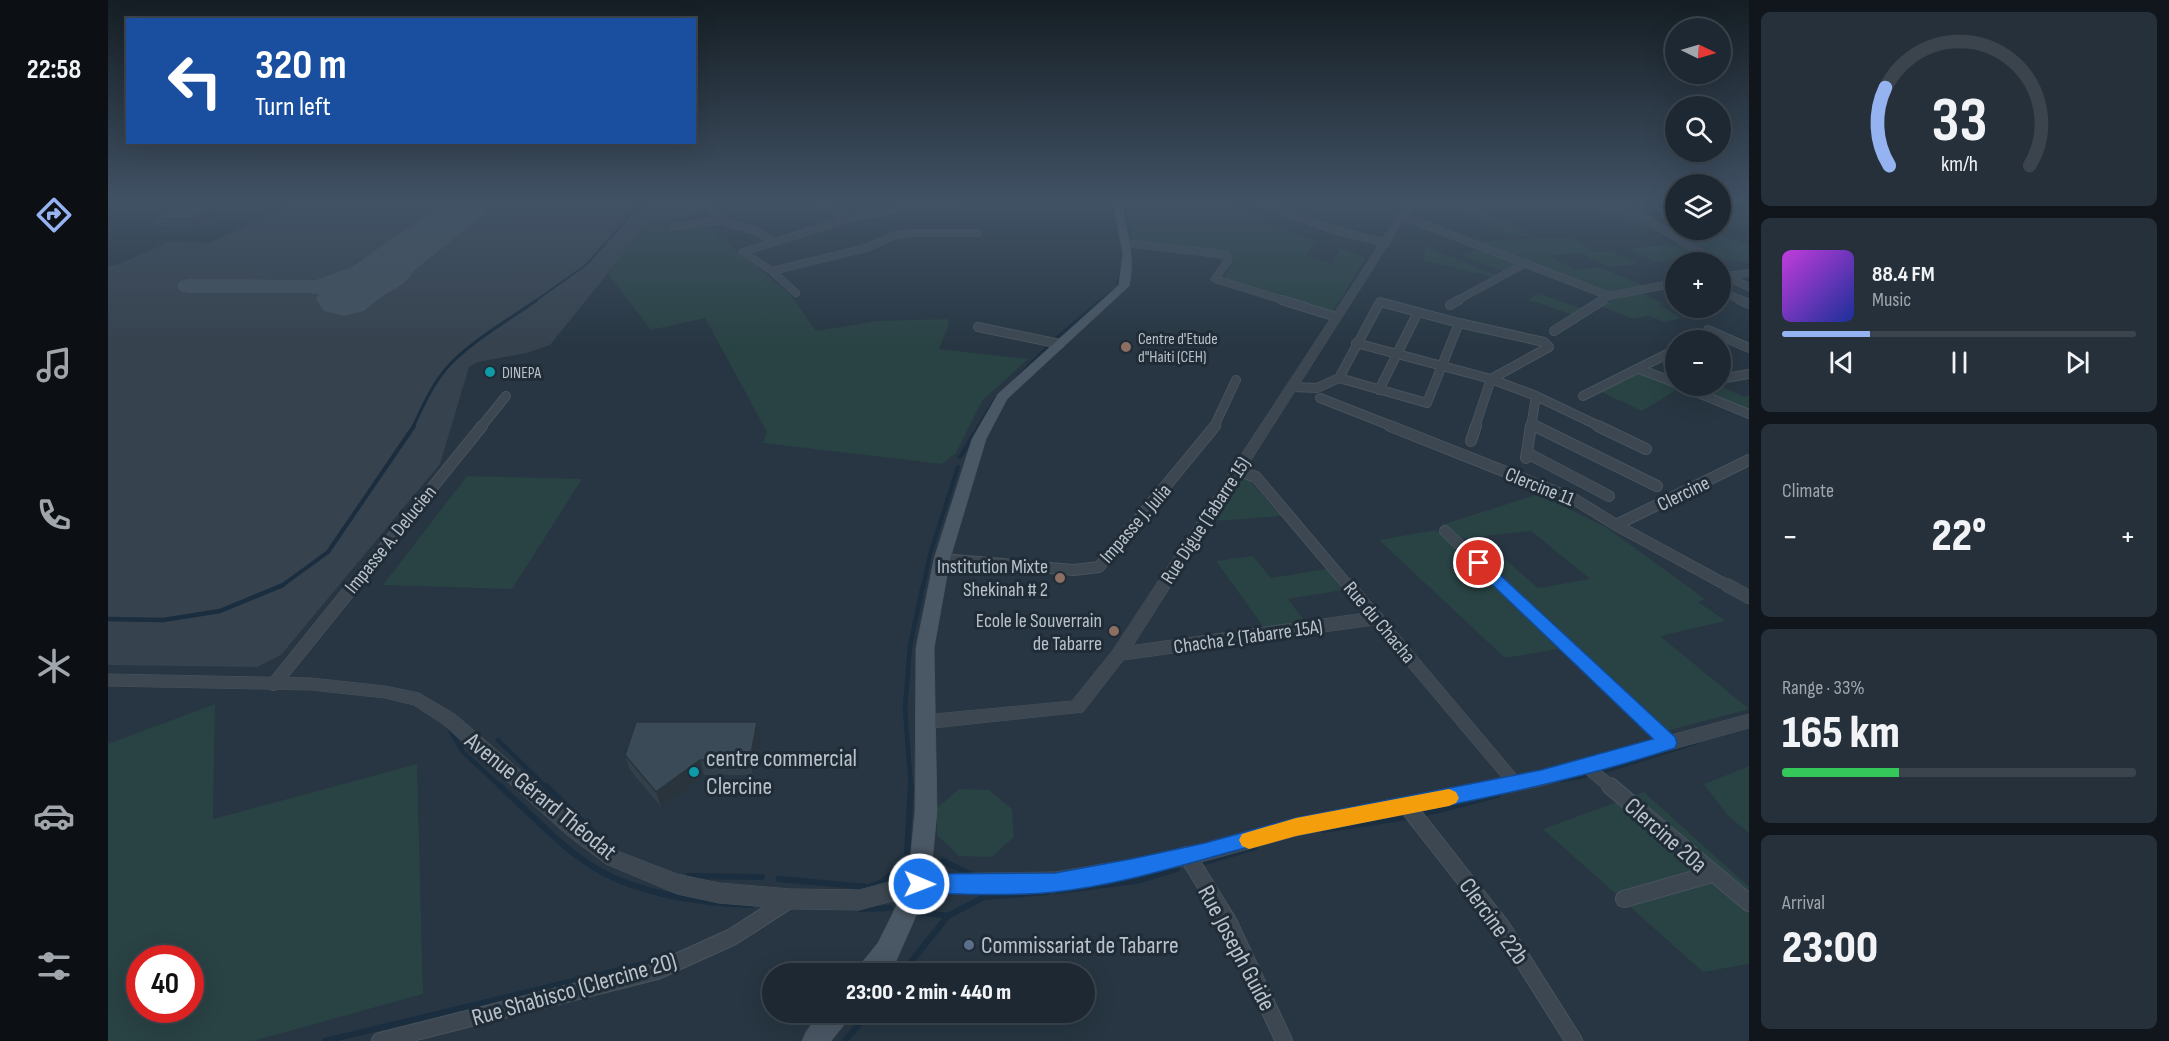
<!DOCTYPE html>
<html lang="en">
<head>
<meta charset="utf-8">
<style>
  :root { --surface:#1d2832; --page:#25303a; --text:#f1f3f6; --muted:#a0a6ac; --line:#3b444d; --accent:#95b2f1 }
  body { margin:0; font-family:"Sofia Sans Condensed",sans-serif; background:var(--page); color:var(--text); height:100vh; display:flex; flex-direction:column; font-size:22px; white-space:nowrap }
  * { box-sizing:border-box; margin:0 }
  p { font-size:20px; color:var(--muted) }
  .icon { flex:none; width:33px; height:33px; fill:none; stroke:currentColor; stroke-width:2; stroke-linecap:round; stroke-linejoin:round }
  .map { position:relative; flex:1; overflow:hidden }
  .sheet { display:flex; flex-direction:column; gap:12px; padding:12px; background:#10161c; width:420px }
  .sheet>* { flex:none }
  .hud { position:absolute; left:18px; top:18px; width:570px; height:126px; border-radius:0px; box-shadow:0 6px 24px #0002,0 0 0 2px var(--line); background:#1a4fa0; color:#fff; overflow:hidden }
  .needle { width:39px; rotate:95deg }
  .buttons { position:absolute; left:1557px; top:18px; display:grid; gap:12px }
  .buttons a { display:grid; place-items:center; width:66px; height:66px; border-radius:50%; background:var(--surface); box-shadow:0 6px 24px #0002,0 0 0 2px var(--line); font-size:30px }
  .speed { position:absolute; left:18px; top:945px; display:flex; gap:12px; font-size:30px; font-weight:700; text-align:center }
  .speed>* { display:grid; place-content:center; width:78px; height:78px; border-radius:50%; background:var(--surface); box-shadow:0 6px 24px #0002,0 0 0 2px var(--line); line-height:1 }
  .speed .limit { border:9px solid #d22; background:#fff; color:#111 }
  .pin { position:absolute; display:grid; place-items:center; width:51px; height:51px; color:#fff; margin:-26px; border:3px solid #fff; border-radius:50%; box-shadow:0 2px 6px #0007 }
  .me { position:absolute; width:66px; margin:-33px; rotate:91deg; stroke-linejoin:round; filter:drop-shadow(0 0 4px #0008) }
  .turn { display:flex; align-items:center; gap:21px; height:126px; padding:0 30px; font-size:27px }
  .turn .icon { width:78px; height:78px; stroke-width:2.5 }
  .turn b { display:block; font-size:42px; line-height:51px }
  .big { font-size:45px; font-weight:800; line-height:1.1 }
  .sheet .widget { flex:1; display:flex; flex-direction:column; justify-content:center; gap:9px; min-width:0; padding:0 21px; border-radius:9px; background:var(--page) }
  .sheet .dial { align-items:center; gap:0 }
  .dial svg { height:156px; overflow:visible; fill:none; stroke:var(--line); stroke-width:7; stroke-linecap:round; text-anchor:middle }
  .dial text { fill:var(--text); stroke:none }
  .song { display:flex; align-items:center; gap:18px }
  .cover { width:72px; height:72px; border-radius:9px; background:linear-gradient(135deg,hsl(290 70% 55%),hsl(230 70% 35%)) }
  .played { height:6px; border-radius:3px; background:linear-gradient(90deg,var(--accent) 25%,var(--line) 25%) }
  .keys { display:flex; justify-content:space-around; direction:ltr }
  .heat { display:flex; justify-content:space-between; align-items:center; font-size:33px; direction:ltr }
  .charge { height:9px; border-radius:4px; background:linear-gradient(90deg,#34c759 33%,var(--line) 0) }
  .trip { position:absolute; left:654px; top:963px; width:333px; height:60px; border-radius:30px; background:var(--surface); box-shadow:0 6px 24px #0002,0 0 0 2px var(--line); font-weight:800; line-height:60px; text-align:center }
  main { display:flex; flex:1; min-height:0 }
  .tab-bar { display:flex; flex-direction:column; width:108px; justify-content:space-around; align-items:center; background:#0c1014; color:var(--muted) }
  .tab-bar .icon { width:42px; height:42px }
  .tab-bar .on { color:var(--accent) }
  .tab-bar b { font-size:27px; color:var(--text) }
  .map>svg:first-child { display:block }
  .airport { fill:#36424e }
  .green { fill:#294243; fill-rule:evenodd }
  .lines { fill:none; stroke-linecap:round; stroke-linejoin:round }
  .stream-far4 { stroke:#1a2e40; stroke-width:2 }
  .stream-far3 { stroke:#1a2e40; stroke-width:3 }
  .stream-far2 { stroke:#1a2e40; stroke-width:4 }
  .stream-far1 { stroke:#1a2e40; stroke-width:4.5 }
  .stream { stroke:#1a2e40; stroke-width:6 }
  .taxiway { fill:#42515d; fill-rule:evenodd }
  .runway { fill:#42515d; fill-rule:evenodd }
  .minor-far4-casing { stroke:#48535e; stroke-width:8 }
  .minor-far3-casing { stroke:#48535e; stroke-width:10 }
  .minor-far2-casing { stroke:#48535e; stroke-width:12 }
  .minor-far1-casing { stroke:#48535e; stroke-width:14 }
  .minor-casing { stroke:#48535e; stroke-width:18 }
  .tertiary-casing { stroke:#48535e; stroke-width:1 }
  .secondary-casing { stroke:#48535e; stroke-width:1 }
  .minor-far4 { stroke:#3c4751; stroke-width:7 }
  .minor-far3 { stroke:#3c4751; stroke-width:8 }
  .minor-far2 { stroke:#3c4751; stroke-width:10 }
  .minor-far1 { stroke:#3c4751; stroke-width:13 }
  .minor { stroke:#3c4751; stroke-width:16 }
  .tertiary { fill:#3c4751; fill-rule:evenodd }
  .secondary { fill:#4a5764; fill-rule:evenodd }
  .wall { fill:#32404b }
  .shaded-wall { fill:#29343d }
  .building { fill:#3a4a57; stroke:#29343d; stroke-width:1.5 }
  .route { fill:#1a73e8; stroke:#114b97; stroke-width:1.5 }
  .slow { fill:#f59e0b }
  .education-dot { fill:#8d6e63; stroke:#202c37; stroke-width:2 }
  .culture-dot { fill:#0f9aa8; stroke:#202c37; stroke-width:2 }
  .service-dot { fill:#5c6f8a; stroke:#202c37; stroke-width:2 }
  .labels { text-anchor:middle; stroke-width:6; stroke-linejoin:round; paint-order:stroke }
  .far-poi-label { font-size:16px; fill:#b9c2cb; stroke:#202c37; text-anchor:start }
  .street-label { font-size:20px; fill:#b9c2cb; stroke:#202c37 }
  .poi-label { font-size:20px; fill:#b9c2cb; stroke:#202c37; text-anchor:end }
  .near-poi-label { font-size:24px; fill:#b9c2cb; stroke:#202c37; text-anchor:start }
  .near-street-label { font-size:24px; fill:#b9c2cb; stroke:#202c37 }
</style>
</head>
<body>
<main>
<nav class="tab-bar">
<b>22:58</b>
<svg class="icon on" aria-label="directions" viewBox="0 0 24 24"><path d="M12 3l9 9-9 9-9-9zM9 14v-3h6M13 9l2 2-2 2"/></svg>
<svg class="icon" aria-label="music" viewBox="0 0 24 24"><path d="M9 18V5l10-2v13"/><circle cx="6" cy="18" r="3"/><circle cx="16" cy="16" r="3"/></svg>
<svg class="icon" aria-label="phone" viewBox="0 0 24 24"><path d="M5 4h4l2 5-3 2q2 4 5 5l2-3 5 2v4C11 20 4 13 5 4z"/></svg>
<svg class="icon" aria-label="climate" viewBox="0 0 24 24"><path d="M12 3v18M4 7l16 10M4 17L20 7"/></svg>
<svg class="icon" aria-label="car" viewBox="0 0 24 24"><path d="M5 17H2v-5l4-1 3-4h7l3 4 3 1v5h-3M9 17h6M6 11h13"/><circle cx="7" cy="17" r="2"/><circle cx="17" cy="17" r="2"/></svg>
<svg class="icon" aria-label="filters" viewBox="0 0 24 24"><path d="M4 7h16M4 17h16"/><circle cx="9" cy="7" r="2"/><circle cx="15" cy="17" r="2"/></svg>
</nav>
<div class="map">
<svg width="1641" height="1041" viewBox="0 0 1641 1041">
  <rect width="100%" height="100%" fill="#273642"/>
  <path class="airport" d="M189 201H558L442 345 419 353 370 362 361 367 332 464 173 655 149 667 0 665V266L11 264 61 242 102 243Z"/>
  <path class="green" d="M558 201H573L589 214 562 220 560 223 567 232 600 227 682 294 708 331 769 321 840 319V327L831 349 920 359 874 401 848 453 834 464 655 443 659 432 597 318 543 330 500 274Z
    M1017 201H1115L1161 215 1149 220 1209 241 1197 256 1224 264 1233 249 1258 258 1224 313 1115 279 1127 259 1123 254 1024 241Z
    M1344 207H1371L1390 220H1398L1422 236 1404 237Z
    M1481 207 1518 209 1551 231H1537L1513 217 1498 218Z
    M1641 207V231L1613 222V209Z
    M1571 230H1598L1641 244V263L1604 257 1567 232Z
    M1463 237 1487 252 1504 251 1530 264 1500 267 1472 253 1440 256 1468 270 1492 267 1538 287 1500 294 1364 242Z
    M1571 244 1592 256 1547 262 1520 249Z
    M1318 247 1388 275 1384 277 1315 260Z
    M1374 248 1411 263 1395 271 1352 255Z
    M1430 293 1475 309 1465 315 1421 300Z
    M1533 293 1555 303 1551 305 1573 318 1556 322 1540 316 1525 319 1493 306 1505 300Z
    M1533 372 1573 387 1534 411 1493 392Z
    M1587 386H1612L1637 397 1641 395V412L1580 387Z
    M359 476 474 479 404 589 275 585Z
    M1132 478H1140L1173 516 1106 521Z
    M1431 494 1498 527 1597 599 1590 602 1618 621 1552 636 1641 709 1559 731 1370 556 1392 555 1430 588 1482 579 1423 531 1352 539 1333 525Z
    M1328 530 1455 648 1397 658 1271 540Z
    M1145 556 1163 578 1219 569 1235 590 1180 599 1197 622 1156 628 1108 561Z
    M107 704 105 819 309 764 315 994 145 1041H0V744ZM32 958H82V1010H32Z
    M1641 766V833L1620 816 1596 784Z
    M851 789 881 790 904 809 906 837 884 857 851 856 829 835V808Z
    M1536 792 1641 887V964L1595 972 1435 829Z"/>
  <g class="lines">
    <path class="stream-far4" d="M1009 284 1013 273
      M427 301 478 265 535 201
      M992 301 1005 290"/>
    <path class="stream-far3" d="M946 340 993 300
      M907 380 942 344
      M305 427C314 408 323 387 337 370 357 345 402 319 429 300
      M870 427 888 398"/>
    <path class="stream-far2" d="M852 457 871 426
      M172 587 220 552 306 426
      M815 587 822 554 850 467"/>
    <path class="stream-far1" d="M0 619 55 620 112 611 175 585
      M341 728 355 752 394 788
      M390 740 439 788
      M1493 772 1589 742
      M1453 780 1478 776
      M803 788 797 709 802 646 815 585"/>
    <path class="stream" d="M392 786 423 815
      M438 786 487 834
      M1310 815 1390 795
      M425 817C446 837 468 858 494 872 539 896 593 903 643 905
      M1216 830 1299 817
      M799 852 803 786
      M835 861 864 875
      M1093 863 1147 847
      M580 876 654 877
      M671 879 760 887 774 882 794 866
      M949 891 1028 881 1069 869
      M752 909 782 908
      M810 912 840 916 876 897 939 892
      M793 974 840 916
      M217 1041 557 959
      M737 1041 761 1012"/>
    <path class="taxiway" d="M292 250 299 252 302 256 297 264 304 274C289 295 253 305 228 300 219 298 210 293 201 293 161 293 120 293 80 293L72 291 69 286 72 281 80 279 208 280ZM278 268 282 273C271 282 259 286 246 288L242 282Z"/>
    <path class="runway" d="M337 201H387L381 210 256 311 236 316 216 311 208 299 216 287Z"/>
    <g class="minor-far4-casing">
      <path id="minor-far4" d="M1149 201 1222 229 1278 243
        M1612 202 1616 201
        M712 204 741 219
        M1568 204 1550 206 1568 215
        M1300 206 1513 207 1523 209 1607 262
        M555 212 598 207 624 225 646 230 665 241
        M1294 216 1501 296
        M566 227 616 220
        M1018 243 1119 255 1121 259 1107 279 1178 301
        M664 271 758 248 785 236 802 233H870
        M1617 276 1641 287
        M1612 277 1641 273
        M1612 291 1635 301
        M688 293 664 271 635 252 750 216 819 204 857 201
        M1348 301 1418 263
        M1492 301 1501 296 1568 283"/>
    </g>
    <g class="minor-far3-casing">
      <path id="minor-far3" d="M1174 300 1228 317
        M1632 300 1641 304
        M1272 302 1351 323 1319 403 1231 378Z
        M1342 305 1351 300
        M1351 323 1436 342 1441 347 1383 379 1367 427
        M870 327 952 344
        M1600 330 1641 348
        M1446 331 1495 300
        M1248 343 1383 379 1428 396 1493 427
        M1531 369 1568 383
        M1612 379 1641 374
        M1573 386 1641 414
        M1184 387 1209 388 1231 378
        M1271 390 1310 312
        M1475 396 1559 354
        M1212 398 1286 427
        M1423 424 1430 427
        M373 427 398 396
        M1106 427 1128 380
        M1423 427 1428 396"/>
    </g>
    <g class="minor-far2-casing">
      <path id="minor-far2" d="M1282 426 1466 499 1508 525 1622 587
        M1427 426 1549 486
        M1490 426 1538 449
        M1363 441 1368 426
        M1419 453 1501 496
        M1418 458 1423 426
        M1128 470 1148 477 1241 587
        M1508 525 1641 460
        M1337 531 1396 587
        M834 559 966 570 991 567 1107 426
        M244 587 374 426"/>
    </g>
    <g class="minor-far1-casing">
      <path id="minor-far1" d="M1240 585 1407 783
        M1394 585 1560 743
        M1619 585 1641 597
        M1011 654 1269 618
        M166 684 246 585
        M1477 765 1504 788"/>
    </g>
    <g class="minor-casing">
      <path id="minor" d="M1502 786 1641 903
        M1299 806 1394 927 1466 1041
        M1079 855 1121 923 1176 1041
        M1516 899 1604 874
        M272 1041 549 971 624 937 680 901"/>
    </g>
    <g class="tertiary-casing">
      <path id="tertiary" d="M1300 201H1308L1017 658 975 712 816 729 810 727 807 722 810 717 816 715 964 701 1005 650Z
        M0 674 203 678 277 686 311 693 348 715 473 823 512 852 569 874 611 883 683 889 751 890 811 874 947 872 1023 859 1097 843 1188 818 1433 770 1641 714V728L1433 786 1188 836 1097 861 1023 877 947 892 811 894 751 910 683 909 611 903 569 894 498 864 459 835 336 725 306 705 277 698 203 690 0 686Z"/>
    </g>
    <g class="secondary-casing">
      <path id="secondary" d="M1005 201H1013C1018 230 1028 257 1021 286L899 399 878 439 842 559 826 648 829 811 822 884 788 961 777 974H749L752 965 770 943 800 883 807 811 808 648 826 559 864 439 890 394 1011 285 1015 254Z
        M713 1012H743L739 1021 723 1041H694L698 1032Z"/>
    </g>
    <use href="#minor-far4" class="minor-far4"/>
    <use href="#minor-far3" class="minor-far3"/>
    <use href="#minor-far2" class="minor-far2"/>
    <use href="#minor-far1" class="minor-far1"/>
    <use href="#minor" class="minor"/>
    <use href="#tertiary" class="tertiary"/>
    <use href="#secondary" class="secondary"/>
  </g>
  <path class="wall" d="M113 213 85 227 48 226 44 218Z
    M652 737 645 775H596L553 807 522 770 517 755Z"/>
  <path class="shaded-wall" d="M109 205 113 213 85 227 81 219Z
    M649 722 652 737 645 775 642 760Z
    M592 760 596 775 553 807 548 792Z"/>
  <path class="building" d="M73 205H109L81 219 44 218Z
    M528 722H649L642 760H592L548 792 517 755Z"/>
  <linearGradient id="sky" x2="0" y2="1"><stop stop-color="#151e24"/><stop offset="0.58" stop-color="#415265"/><stop offset="1" stop-color="#415265" stop-opacity="0"/></linearGradient>
  <rect width="1641" height="347" fill="url(#sky)"/>
  <path class="route" d="M1371 559 1376 560 1567 737 1569 743 1567 748C1446 788 1319 809 1195 834 1112 851 1032 883 947 892 903 897 855 893 811 894L803 891 800 884 803 877 811 874 947 873 1023 859 1097 843 1188 818 1433 770 1545 739 1366 567 1364 563Z"/>
  <path class="slow" d="M1341 789 1348 792 1351 798 1348 803 1341 806 1188 836 1141 849 1134 846 1131 840 1134 834 1188 818Z"/>
  <g class="education-dot">
    <circle cx="1018" cy="347" r="6"/>
    <circle cx="952" cy="578" r="6"/>
    <circle cx="1006" cy="631" r="6"/>
  </g>
  <g class="culture-dot">
    <circle cx="382" cy="372" r="6"/>
    <circle cx="586" cy="772" r="6"/>
  </g>
  <circle class="service-dot" cx="861" cy="945" r="6"/>
  <g class="labels">
    <g class="far-poi-label">
      <text x="1030" y="344">Centre d'Etude<tspan x="1030" dy="18">d"Haiti (CEH)</tspan></text>
      <text x="394" y="378">DINEPA</text>
    </g>
    <g class="street-label">
      <text transform="translate(1432 486) rotate(22)" y="7">Clercine 11</text>
      <text transform="translate(1575 493) rotate(-26)" y="7">Clercine</text>
      <text transform="translate(1097 520) rotate(-57)" y="7">Rue Digue (Tabarre 15)</text>
      <text transform="translate(1027 523) rotate(-49)" y="7">Impasse J. Julia</text>
      <text transform="translate(282 539) rotate(-51)" y="7">Impasse A. Delucien</text>
      <text transform="translate(1272 622) rotate(50)" y="7">Rue du Chacha</text>
      <text transform="translate(1140 636) rotate(-8)" y="7">Chacha 2 (Tabarre 15A)</text>
    </g>
    <g class="poi-label">
      <text x="940" y="573">Institution Mixte<tspan x="940" dy="23">Shekinah # 2</tspan></text>
      <text x="994" y="627">Ecole le Souverrain<tspan x="994" dy="23">de Tabarre</tspan></text>
    </g>
    <g class="near-poi-label">
      <text x="598" y="766">centre commercial<tspan x="598" dy="28">Clercine</tspan></text>
      <text x="873" y="953">Commissariat de Tabarre</text>
    </g>
    <g class="near-street-label">
      <text transform="translate(433 796) rotate(39)" y="8">Avenue Gérard Théodat</text>
      <text transform="translate(1558 835) rotate(41)" y="8">Clercine 20a</text>
      <text transform="translate(1386 921) rotate(54)" y="8">Clercine 22b</text>
      <text transform="translate(1129 948) rotate(62)" y="8">Rue Joseph Guide</text>
      <text transform="translate(466 989) rotate(-16)" y="8">Rue Shabisco (Clercine 20)</text>
    </g>
  </g>
</svg>
<div class="buttons">
<a><svg class="needle" viewBox="-14 -14 28 28"><path d="M0-13l5 13h-10z" fill="#e53935"/><path d="M0 13l5-13h-10z" fill="#a0a6ac"/></svg></a>
<a><svg class="icon" aria-label="search" viewBox="0 0 24 24"><circle cx="10" cy="10" r="6"/><path d="M15 15l6 6"/></svg></a>
<a><svg class="icon" aria-label="layers" viewBox="0 0 24 24"><path d="M12 4l9 5-9 5-9-5zM3 14l9 5 9-5"/></svg></a>
<a>+</a>
<a>−</a>
</div>
<div class="speed"><div class="limit">40</div></div>
<div class="pin" style="left:1371px;top:563px;background:#d93025"><svg class="icon" aria-label="arrive" viewBox="0 0 24 24"><path d="M6 21V4h12l-3 4 3 4H6"/></svg></div>
<svg class="me" style="left:811px;top:884px" viewBox="-20 -20 40 40"><circle r="17" fill="#1a73e8" stroke="#fff" stroke-width="3"/><path d="M0-11L8 9 0 5-8 9z" fill="#fff"/></svg>
<div class="trip">23:00 · 2 min · 440 m</div>
<div class="hud">
<div class="turn"><svg class="icon" aria-label="left" viewBox="0 0 24 24"><path d="M17 20v-9H6M10 6l-5 5 5 5"/></svg><div><b>320 m</b>Turn left</div></div>
</div>
</div>
<section class="sheet">
<div class="widget dial"><svg viewBox="0 0 100 80">
<path d="M14 69A42 42 0 1 1 86 69"/>
<path d="M14 69A42 42 0 0 1 12 29" stroke="#95b2f1"/>
<text x="50" y="56" font-size="32" font-weight="700">33</text>
<text x="50" y="72" font-size="11">km/h</text>
</svg></div>
<div class="widget">
<div class="song"><i class="cover"></i><div><b>88.4 FM</b><p>Music</p></div></div>
<div class="played"></div>
<div class="keys"><svg class="icon" aria-label="previous" viewBox="0 0 24 24"><path d="M18 5L8 12l10 7zM5 5v14"/></svg><svg class="icon" aria-label="pause" viewBox="0 0 24 24"><path d="M8 5v14M16 5v14"/></svg><svg class="icon" aria-label="next" viewBox="0 0 24 24"><path d="M6 5l10 7-10 7zM19 5v14"/></svg></div>
</div>
<div class="widget"><p>Climate</p>
<div class="heat"><a>−</a><b class="big">22°</b><a>+</a></div>
</div>
<div class="widget"><p>Range · 33%</p><b class="big">165 km</b><div class="charge"></div></div>
<div class="widget"><p>Arrival</p><b class="big">23:00</b></div>
</section>
</main>
</body>
</html>
